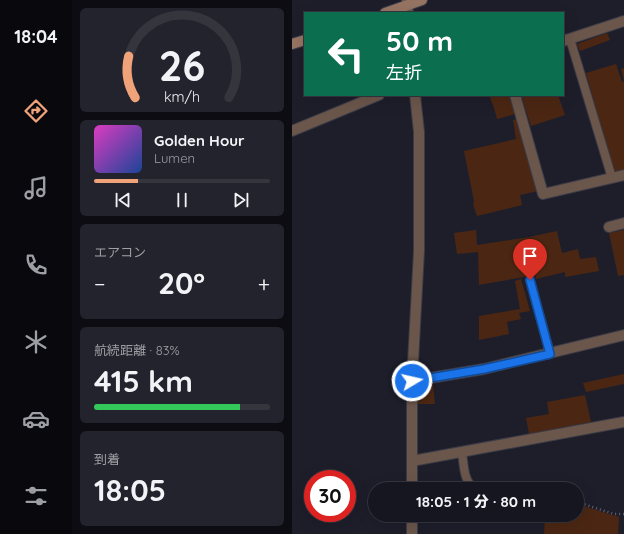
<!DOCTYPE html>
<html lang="ja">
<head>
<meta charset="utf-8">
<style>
  :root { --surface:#161620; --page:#23232d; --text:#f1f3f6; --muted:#9e9fa5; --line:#35353e; --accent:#f0a279 }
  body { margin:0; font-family:Quicksand,"Noto Sans JP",sans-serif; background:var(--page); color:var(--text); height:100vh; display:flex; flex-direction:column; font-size:15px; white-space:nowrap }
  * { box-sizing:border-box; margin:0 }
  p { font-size:13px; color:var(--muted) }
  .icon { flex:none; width:22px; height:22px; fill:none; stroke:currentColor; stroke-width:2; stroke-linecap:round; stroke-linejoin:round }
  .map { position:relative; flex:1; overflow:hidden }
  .sheet { display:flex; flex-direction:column; gap:8px; padding:8px; background:#0c0c12; width:220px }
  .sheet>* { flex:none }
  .hud { position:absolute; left:12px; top:12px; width:260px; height:84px; border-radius:0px; box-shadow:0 4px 16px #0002,0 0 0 1px var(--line); background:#0b6e4f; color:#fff; overflow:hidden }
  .speed { position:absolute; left:12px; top:470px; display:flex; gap:8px; font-size:20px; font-weight:700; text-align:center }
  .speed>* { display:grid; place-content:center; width:52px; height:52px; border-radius:50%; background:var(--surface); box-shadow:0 4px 16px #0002,0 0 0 1px var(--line); line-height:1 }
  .speed .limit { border:6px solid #d22; background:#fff; color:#111 }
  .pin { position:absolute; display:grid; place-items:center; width:34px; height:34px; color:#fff; margin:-41px -17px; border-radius:50% 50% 50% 0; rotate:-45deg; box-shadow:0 0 4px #0007 }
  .pin .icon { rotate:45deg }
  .me { position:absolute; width:44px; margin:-22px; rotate:81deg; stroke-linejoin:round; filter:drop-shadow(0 0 3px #0008) }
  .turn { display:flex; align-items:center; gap:14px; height:84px; padding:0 16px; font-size:18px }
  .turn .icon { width:52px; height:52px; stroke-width:2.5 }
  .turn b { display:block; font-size:28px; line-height:34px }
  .big { font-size:30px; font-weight:800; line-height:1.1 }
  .sheet .card { flex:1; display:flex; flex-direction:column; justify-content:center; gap:6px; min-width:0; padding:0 14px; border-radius:6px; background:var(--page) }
  .sheet .dial { align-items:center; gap:0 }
  .dial svg { height:104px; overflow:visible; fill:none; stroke:var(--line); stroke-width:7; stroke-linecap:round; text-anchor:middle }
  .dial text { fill:var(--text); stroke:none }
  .song { display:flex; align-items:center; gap:12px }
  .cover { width:48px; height:48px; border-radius:6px; background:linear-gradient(135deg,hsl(310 70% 55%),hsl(220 70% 35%)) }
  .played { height:4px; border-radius:2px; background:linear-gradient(90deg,var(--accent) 25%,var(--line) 25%) }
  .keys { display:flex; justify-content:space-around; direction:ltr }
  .heat { display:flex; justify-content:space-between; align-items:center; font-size:22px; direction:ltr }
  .charge { height:6px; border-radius:3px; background:linear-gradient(90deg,#34c759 83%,var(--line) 0) }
  .trip { position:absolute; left:76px; top:482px; width:216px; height:40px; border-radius:20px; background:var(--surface); box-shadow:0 4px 16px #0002,0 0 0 1px var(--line); font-weight:800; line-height:40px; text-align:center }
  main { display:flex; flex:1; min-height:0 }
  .tab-bar { display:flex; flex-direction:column; width:72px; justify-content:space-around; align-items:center; background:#09090d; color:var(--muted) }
  .tab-bar .icon { width:28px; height:28px }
  .tab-bar .active { color:var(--accent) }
  .tab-bar b { font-size:18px; color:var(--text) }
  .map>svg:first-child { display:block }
  .green { fill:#4b2713 }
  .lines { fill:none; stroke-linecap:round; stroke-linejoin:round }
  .lane-casing { stroke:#3a3b47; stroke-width:10 }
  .street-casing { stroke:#3a3b47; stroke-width:12 }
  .secondary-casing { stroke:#3a3b47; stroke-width:12 }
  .path { stroke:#63646f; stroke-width:2.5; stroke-dasharray:1 3; stroke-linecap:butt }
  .lane { stroke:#6b564b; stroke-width:8 }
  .street { stroke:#6b564b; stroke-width:10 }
  .secondary { stroke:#967463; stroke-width:10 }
  .route-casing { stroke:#114b97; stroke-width:10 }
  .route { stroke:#1a73e8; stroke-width:7 }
</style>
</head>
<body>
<main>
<nav class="tab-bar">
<b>18:04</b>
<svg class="icon active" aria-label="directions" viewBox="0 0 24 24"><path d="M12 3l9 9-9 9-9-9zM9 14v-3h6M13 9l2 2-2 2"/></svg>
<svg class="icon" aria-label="music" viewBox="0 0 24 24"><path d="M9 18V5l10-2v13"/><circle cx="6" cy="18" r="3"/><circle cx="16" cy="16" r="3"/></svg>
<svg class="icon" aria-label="phone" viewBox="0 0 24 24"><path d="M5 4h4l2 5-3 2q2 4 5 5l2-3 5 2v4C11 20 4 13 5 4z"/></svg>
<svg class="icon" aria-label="climate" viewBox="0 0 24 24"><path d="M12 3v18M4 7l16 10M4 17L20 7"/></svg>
<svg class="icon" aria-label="car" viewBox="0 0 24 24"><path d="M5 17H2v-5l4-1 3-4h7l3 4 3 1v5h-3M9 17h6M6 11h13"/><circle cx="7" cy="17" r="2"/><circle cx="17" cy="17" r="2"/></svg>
<svg class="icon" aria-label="filters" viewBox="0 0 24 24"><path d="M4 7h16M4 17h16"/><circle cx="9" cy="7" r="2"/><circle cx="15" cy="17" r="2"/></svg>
</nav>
<section class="sheet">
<div class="card dial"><svg viewBox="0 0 100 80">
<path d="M14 69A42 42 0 1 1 86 69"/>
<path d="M14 69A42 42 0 0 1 9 37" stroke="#f0a279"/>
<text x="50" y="56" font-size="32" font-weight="700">26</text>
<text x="50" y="72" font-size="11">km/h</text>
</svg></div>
<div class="card">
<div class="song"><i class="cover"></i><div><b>Golden Hour</b><p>Lumen</p></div></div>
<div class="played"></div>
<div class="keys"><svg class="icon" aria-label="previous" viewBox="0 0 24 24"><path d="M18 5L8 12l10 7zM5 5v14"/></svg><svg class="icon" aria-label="pause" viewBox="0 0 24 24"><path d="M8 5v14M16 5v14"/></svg><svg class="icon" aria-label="next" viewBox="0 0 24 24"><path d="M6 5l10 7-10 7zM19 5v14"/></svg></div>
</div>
<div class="card"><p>エアコン</p>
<div class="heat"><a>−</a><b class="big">20°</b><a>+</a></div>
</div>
<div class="card"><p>航続距離 · 83%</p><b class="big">415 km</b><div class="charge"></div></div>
<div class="card"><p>到着</p><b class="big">18:05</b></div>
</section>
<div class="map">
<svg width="332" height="534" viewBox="0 0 332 534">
  <rect width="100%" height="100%" fill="#1e1e2b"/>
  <path class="green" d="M315 33 318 40 288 51 285 44Z
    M324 64 330 82 332 81 329 69 332 68V171L322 174 294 73Z
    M197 95H218L224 114 205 119 202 108Z
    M229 95H266L273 115 239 126Z
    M226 119 246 191 228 195 230 205 185 216 181 204 182 201 172 151 224 139 221 120Z
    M184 230 185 245 237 237 265 231 270 253 286 249 288 259 304 257 307 271 273 277V272L244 279 243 275 187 285 186 252 165 254 162 233Z
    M332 230V275L326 276 317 233Z
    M229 279 238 311 227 313 229 319 215 322 217 334 187 340V316L228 309 223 281Z
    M332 374V384L294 392 291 383Z
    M141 383 143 404H126V386Z
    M293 395 299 422 237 434 234 418 257 414 255 402Z
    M285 504 327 517 326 534H252L253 515H285Z"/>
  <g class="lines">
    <g class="lane-casing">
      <path id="lane" d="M278 39 320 178
        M238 280 258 353
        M170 452C172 464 171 486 186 489"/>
    </g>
    <g class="street-casing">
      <path id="street" d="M115 0 116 13
        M271 41 332 21
        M223 95 251 194 332 175
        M0 131 87 95
        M317 227 332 223
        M120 381 192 369 332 335
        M120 461 332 422
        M120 489V381L127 251V132L123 95
        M120 515V534"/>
    </g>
    <g class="secondary-casing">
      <path id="secondary" d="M93 13 130 0
        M0 44 13 40"/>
    </g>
    <path class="path" d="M285 502 322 514H332"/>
    <use href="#lane" class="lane"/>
    <use href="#street" class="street"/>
    <use href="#secondary" class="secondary"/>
  </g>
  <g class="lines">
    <g class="route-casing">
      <path id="route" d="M120 381 192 369 258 354 238 280"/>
    </g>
    <use href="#route" class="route"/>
  </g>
</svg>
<div class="speed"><div class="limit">30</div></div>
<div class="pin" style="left:238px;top:280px;background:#d93025"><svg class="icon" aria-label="arrive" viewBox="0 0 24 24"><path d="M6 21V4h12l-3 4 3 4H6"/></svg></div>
<svg class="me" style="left:120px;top:381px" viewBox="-20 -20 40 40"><circle r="17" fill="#1a73e8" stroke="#fff" stroke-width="3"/><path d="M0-11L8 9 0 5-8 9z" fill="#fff"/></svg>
<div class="trip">18:05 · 1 分 · 80 m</div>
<div class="hud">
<div class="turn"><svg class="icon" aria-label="left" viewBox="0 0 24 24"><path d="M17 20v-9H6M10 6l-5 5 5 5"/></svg><div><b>50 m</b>左折</div></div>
</div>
</div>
</main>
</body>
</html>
